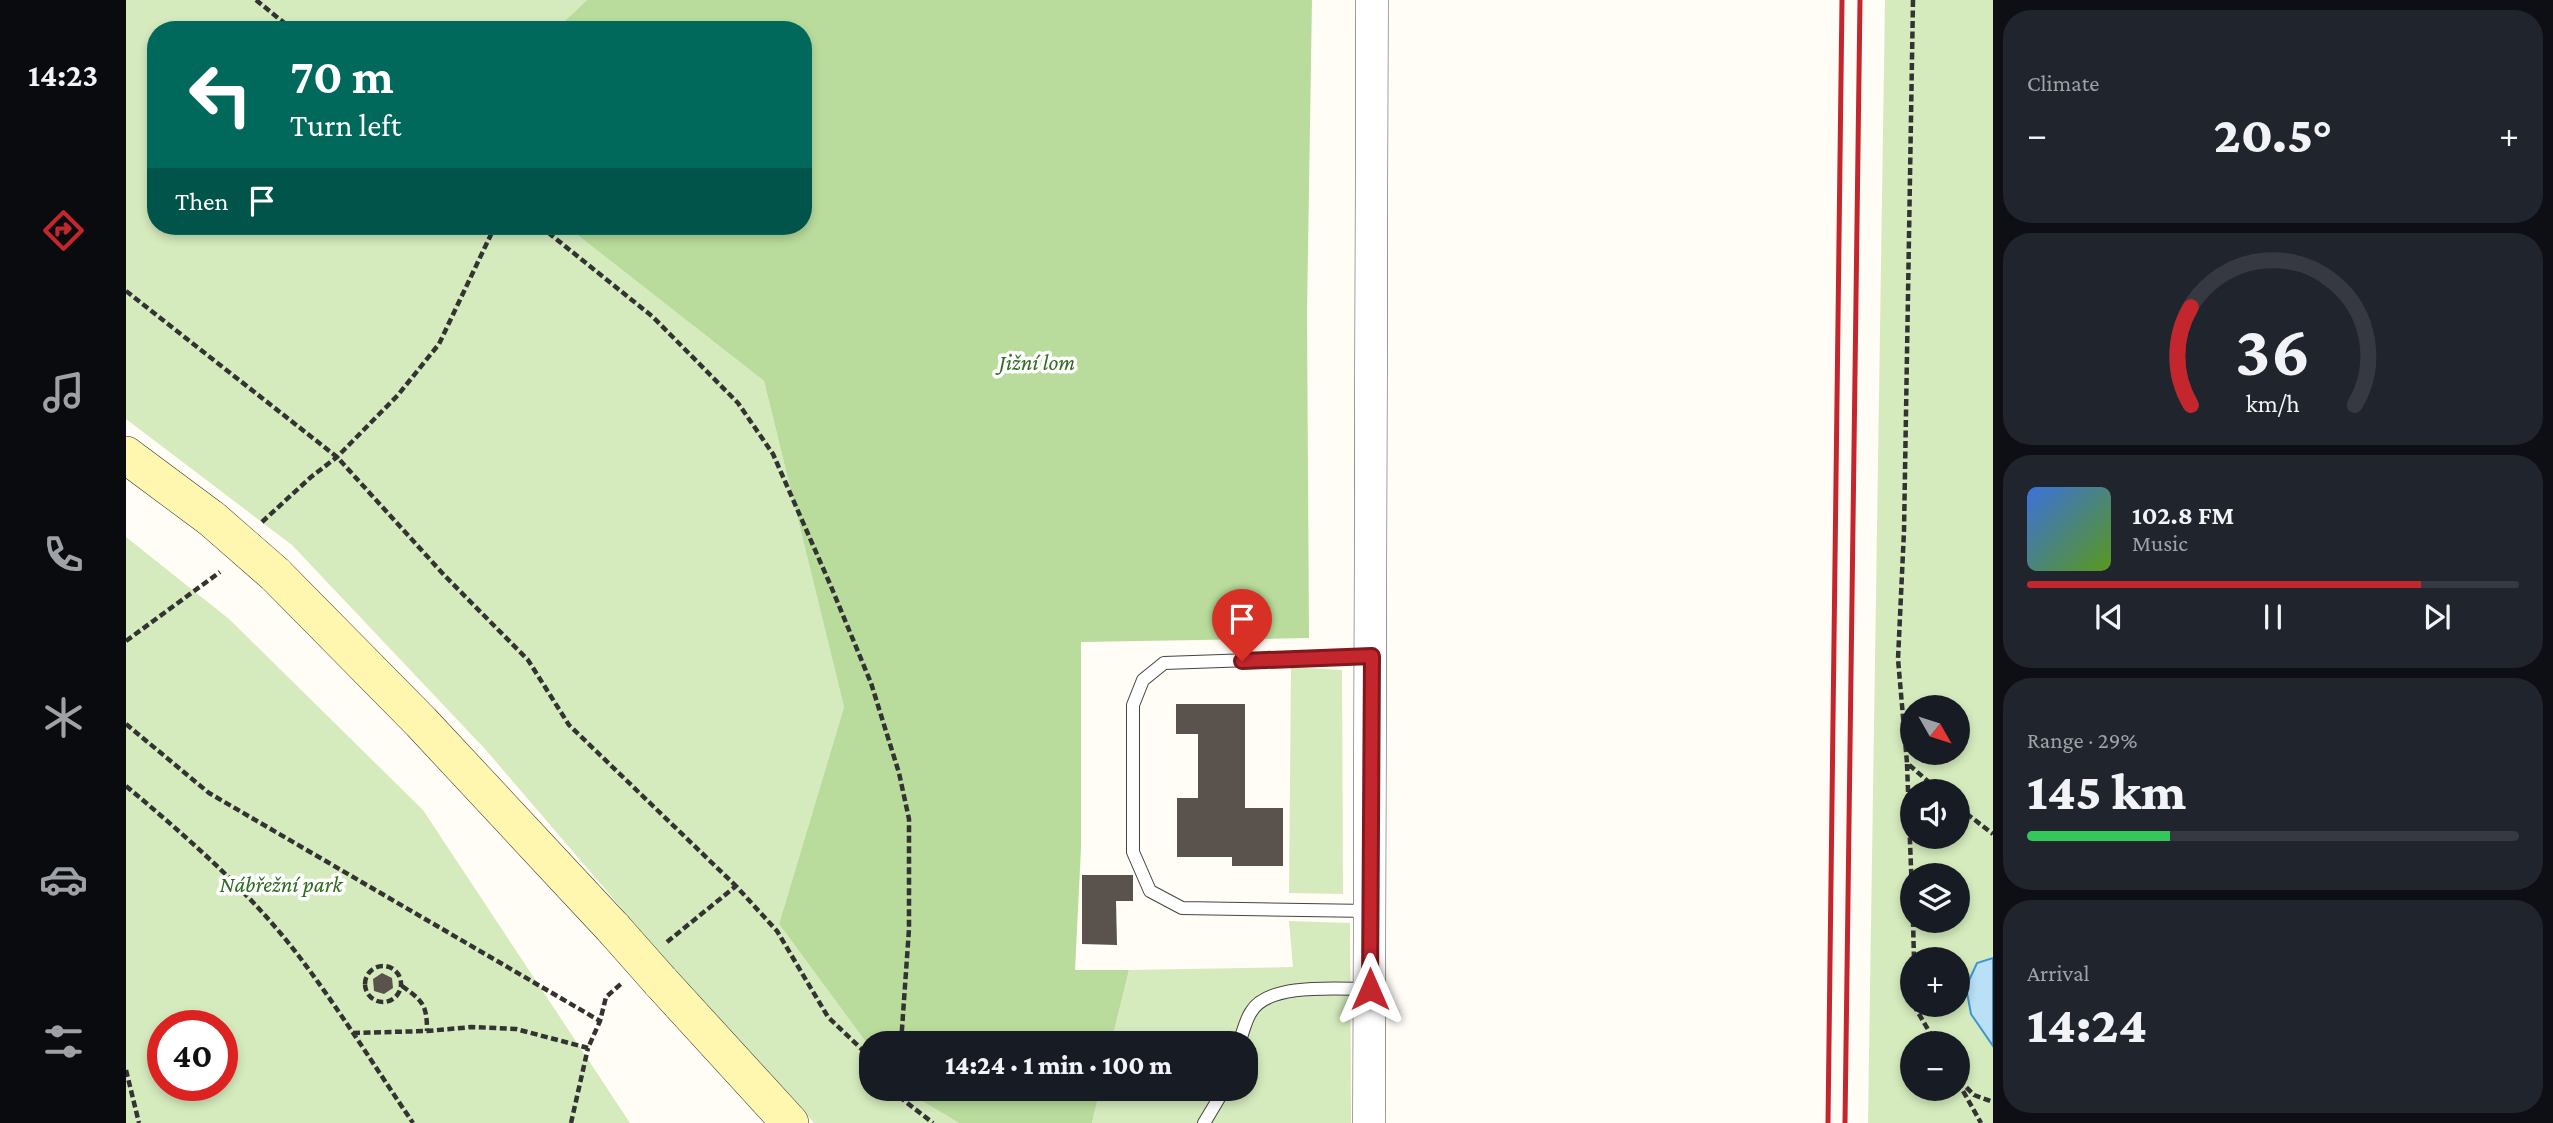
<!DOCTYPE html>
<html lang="en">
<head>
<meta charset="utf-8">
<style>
  :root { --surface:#171b24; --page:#20242c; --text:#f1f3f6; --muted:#9ea1a6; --line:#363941; --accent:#c4262e }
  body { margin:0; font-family:"Crimson Pro",serif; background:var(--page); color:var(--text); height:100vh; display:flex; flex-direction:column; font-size:26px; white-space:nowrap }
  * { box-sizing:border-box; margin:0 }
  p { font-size:23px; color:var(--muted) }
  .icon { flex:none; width:38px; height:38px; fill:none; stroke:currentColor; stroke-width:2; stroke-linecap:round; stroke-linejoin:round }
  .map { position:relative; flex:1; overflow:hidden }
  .drawer { display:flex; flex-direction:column; gap:10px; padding:10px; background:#0d0f14; width:560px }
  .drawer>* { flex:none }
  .banner { position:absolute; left:21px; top:21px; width:665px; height:214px; border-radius:28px; box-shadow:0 4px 10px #0003; background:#00695c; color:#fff; overflow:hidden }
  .needle { width:46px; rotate:129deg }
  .buttons { position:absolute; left:1774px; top:695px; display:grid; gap:14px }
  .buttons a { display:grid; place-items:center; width:70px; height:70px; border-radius:50%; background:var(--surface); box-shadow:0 4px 10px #0003; font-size:35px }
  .speed { position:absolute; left:21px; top:1010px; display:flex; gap:14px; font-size:35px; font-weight:700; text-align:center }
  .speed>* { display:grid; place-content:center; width:91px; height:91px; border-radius:50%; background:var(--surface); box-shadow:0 4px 10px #0003; line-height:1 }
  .speed .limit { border:10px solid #d22; background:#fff; color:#111 }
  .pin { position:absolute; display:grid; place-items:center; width:60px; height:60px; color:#fff; margin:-72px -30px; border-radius:50% 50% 50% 0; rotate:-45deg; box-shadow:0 0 7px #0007 }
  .pin .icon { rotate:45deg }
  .me { position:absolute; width:77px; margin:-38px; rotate:0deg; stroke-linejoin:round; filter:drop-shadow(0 0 5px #0008) }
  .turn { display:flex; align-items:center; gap:24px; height:147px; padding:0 28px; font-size:32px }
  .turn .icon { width:91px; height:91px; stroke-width:2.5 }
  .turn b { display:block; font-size:49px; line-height:60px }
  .then { display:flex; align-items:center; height:66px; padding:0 28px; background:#0003; gap:14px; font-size:26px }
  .big { font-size:52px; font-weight:800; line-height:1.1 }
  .drawer .tile { flex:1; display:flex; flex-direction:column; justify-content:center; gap:10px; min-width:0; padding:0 24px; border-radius:28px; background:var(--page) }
  .drawer .dial { align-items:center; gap:0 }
  .dial svg { height:182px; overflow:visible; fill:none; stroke:var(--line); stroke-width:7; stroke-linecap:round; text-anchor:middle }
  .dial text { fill:var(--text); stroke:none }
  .song { display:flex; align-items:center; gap:21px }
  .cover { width:84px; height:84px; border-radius:10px; background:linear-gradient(135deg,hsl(220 70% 55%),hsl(90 70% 35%)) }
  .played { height:7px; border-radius:4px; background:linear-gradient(90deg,var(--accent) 80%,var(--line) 80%) }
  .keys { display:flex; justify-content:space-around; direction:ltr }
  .heat { display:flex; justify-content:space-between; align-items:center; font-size:38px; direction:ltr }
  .charge { height:10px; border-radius:5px; background:linear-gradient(90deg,#34c759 29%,var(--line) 0) }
  .trip { position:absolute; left:733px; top:1031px; width:399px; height:70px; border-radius:28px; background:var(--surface); box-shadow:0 4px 10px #0003; font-weight:800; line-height:70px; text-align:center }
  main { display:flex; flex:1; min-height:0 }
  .tabs { display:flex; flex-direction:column; width:126px; justify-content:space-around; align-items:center; background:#090b0e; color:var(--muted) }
  .tabs .icon { width:49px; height:49px }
  .tabs .current { color:var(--accent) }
  .tabs b { font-size:32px; color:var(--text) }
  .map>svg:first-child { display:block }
  .green { fill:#d5ebbd; fill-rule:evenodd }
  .forest { fill:#b9dc9c }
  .water { fill:#b9e0f7; stroke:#3f96cf; stroke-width:2 }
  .building { fill:#5a524d }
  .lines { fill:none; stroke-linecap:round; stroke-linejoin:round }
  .service-casing { stroke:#444; stroke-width:14 }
  .tertiary-casing { stroke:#444; stroke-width:33 }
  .secondary-casing { stroke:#333; stroke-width:38 }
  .path { stroke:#333; stroke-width:4.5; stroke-dasharray:7 3.5; stroke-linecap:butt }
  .service { stroke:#fff; stroke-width:12 }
  .tertiary { stroke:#fff; stroke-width:32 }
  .secondary { stroke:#fff6b0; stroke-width:37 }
  .rail { stroke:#c4262e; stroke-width:5 }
  .secondary-bridge-casing { stroke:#333; stroke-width:38; stroke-linecap:butt }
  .secondary-bridge { stroke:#fff6b0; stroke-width:37 }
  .route-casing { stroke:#7f191e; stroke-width:18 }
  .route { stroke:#c4262e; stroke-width:12 }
  .labels { text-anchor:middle; stroke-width:7; stroke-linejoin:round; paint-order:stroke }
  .park-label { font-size:23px; font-style:italic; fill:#2f6b1f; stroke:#fff }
</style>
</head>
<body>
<main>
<nav class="tabs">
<b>14:23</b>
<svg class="icon current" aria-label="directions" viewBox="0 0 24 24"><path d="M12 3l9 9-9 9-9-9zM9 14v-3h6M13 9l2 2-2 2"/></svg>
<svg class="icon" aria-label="music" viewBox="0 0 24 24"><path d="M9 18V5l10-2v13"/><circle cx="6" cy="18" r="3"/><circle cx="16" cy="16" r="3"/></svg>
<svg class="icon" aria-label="phone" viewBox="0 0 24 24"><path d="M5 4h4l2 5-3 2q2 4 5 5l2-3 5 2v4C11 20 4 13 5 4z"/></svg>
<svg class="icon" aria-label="climate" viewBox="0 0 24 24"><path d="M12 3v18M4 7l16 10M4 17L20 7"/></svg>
<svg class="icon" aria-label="car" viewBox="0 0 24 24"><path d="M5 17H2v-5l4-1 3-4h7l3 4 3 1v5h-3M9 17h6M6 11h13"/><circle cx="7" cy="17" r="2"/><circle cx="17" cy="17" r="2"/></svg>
<svg class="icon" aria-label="filters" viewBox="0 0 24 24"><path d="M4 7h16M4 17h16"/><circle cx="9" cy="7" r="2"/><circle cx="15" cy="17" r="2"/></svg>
</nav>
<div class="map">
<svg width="1867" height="1123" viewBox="0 0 1867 1123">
  <rect width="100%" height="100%" fill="#fffdf5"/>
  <path class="green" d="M0 0H461L429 30H30V226H440L638 381 718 707 653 924 745 1049 746 1088 776 1089 833 1123H688L538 958 359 749 166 545 0 419Z
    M1759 0H1867V1123H1742ZM1787 707H1832V752H1787ZM1787 791H1832V836H1787ZM1787 875H1832V920H1787ZM1787 959H1832V1004H1787ZM1787 1043H1832V1088H1787Z
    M0 537 103 619 297 810 504 1123H0ZM37 1026H96V1085H37Z
    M1165 667 1216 670 1217 894 1163 893Z
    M1163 921 1224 923 1225 1123H966L974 1089 1120 1088V1043H985L1003 970 1167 967Z"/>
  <path class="forest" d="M461 0H1186L1181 313 1183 638 955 642V848L949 970H1003L985 1043H746L745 1049 653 924 718 707 638 381 440 226H677V30H429Z
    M776 1089H974L966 1123H833Z"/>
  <path class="water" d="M1867 958V1046L1845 1014 1840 987 1851 963Z"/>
  <path class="building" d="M1050 704H1119V808H1157V866H1106V857H1051V798H1072V734H1050Z
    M956 875H1007V901H990L991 945 956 944Z
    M256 973 266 978 267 988 258 994 248 991 247 979Z"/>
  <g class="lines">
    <g class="service-casing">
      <path id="service" d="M1244 911 1056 908 1024 891 1007 852V705L1017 680 1038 663 1245 656
        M1113 1043C1117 1033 1119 1021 1125 1012 1142 982 1213 989 1244 989
        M1078 1123 1099 1088"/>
    </g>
    <g class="tertiary-casing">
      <path id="tertiary" d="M1243 1123 1246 0"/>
    </g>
    <g class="secondary-casing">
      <path id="secondary" d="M0 455 86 519
        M149 574 295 722 488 929
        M534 981 664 1123"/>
    </g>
    <path class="path" d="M130 0 167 30
      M1787 0 1778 531 1772 659 1781 763 1813 791
      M414 226 527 317 612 403 647 454 704 584 745 683 773 773 783 819V929L775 1043
      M0 291 211 457 319 576 402 660 443 725 610 886
      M136 522 185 477 211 457 272 395 313 344 369 226
      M0 641 94 572
      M0 724 83 793 474 1021
      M1781 764 1787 919
      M0 786C62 838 122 890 172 955 213 1009 249 1067 287 1123
      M1832 807 1867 834
      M1787 920 1788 959
      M541 942 610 886 651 931 702 1017 746 1059
      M239 984a18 18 0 1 1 36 0a18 18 0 1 1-36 0Z
      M276 986C297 1001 301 1005 301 1031
      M1790 1004V1009L1810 1043
      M227 1033 301 1031 346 1027 390 1029 462 1048 474 1021 480 997 496 983
      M0 1070 13 1123
      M1833 1080 1848 1095 1867 1102
      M1832 1082 1855 1123
      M767 1088 771 1095 807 1123
      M445 1123 462 1048"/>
    <use href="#service" class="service"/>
    <use href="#tertiary" class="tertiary"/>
    <use href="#secondary" class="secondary"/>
    <path class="rail" d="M1702 1123 1716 0
      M1719 1123 1734 0"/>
    <g class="secondary-bridge-casing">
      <path id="secondary-bridge" d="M86 519 149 574
        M488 929 534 981"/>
    </g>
    <use href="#secondary-bridge" class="secondary-bridge"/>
  </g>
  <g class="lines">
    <g class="route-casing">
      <path id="route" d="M1116 661 1246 656 1244 989"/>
    </g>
    <use href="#route" class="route"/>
  </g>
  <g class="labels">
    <g class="park-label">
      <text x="911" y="370">Jižní lom</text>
      <text x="155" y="892">Nábřežní park</text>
    </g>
  </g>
</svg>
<div class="buttons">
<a><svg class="needle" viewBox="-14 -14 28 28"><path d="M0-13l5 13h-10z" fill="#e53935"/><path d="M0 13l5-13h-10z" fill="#9ea1a6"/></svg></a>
<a><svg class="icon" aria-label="sound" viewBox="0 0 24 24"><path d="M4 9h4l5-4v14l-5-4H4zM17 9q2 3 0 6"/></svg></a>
<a><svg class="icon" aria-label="layers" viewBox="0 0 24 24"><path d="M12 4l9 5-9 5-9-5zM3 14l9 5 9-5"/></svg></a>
<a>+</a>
<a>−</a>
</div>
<div class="speed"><div class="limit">40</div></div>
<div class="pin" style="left:1116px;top:661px;background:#d93025"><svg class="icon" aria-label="arrive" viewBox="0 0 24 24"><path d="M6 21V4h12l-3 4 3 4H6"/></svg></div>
<svg class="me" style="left:1244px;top:989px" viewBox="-20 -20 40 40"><path d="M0-17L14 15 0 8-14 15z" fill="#c4262e" stroke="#fff" stroke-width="4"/></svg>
<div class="trip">14:24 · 1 min · 100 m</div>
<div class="banner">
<div class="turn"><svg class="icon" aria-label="left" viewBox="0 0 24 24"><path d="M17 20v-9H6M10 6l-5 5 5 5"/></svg><div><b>70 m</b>Turn left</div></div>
<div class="then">Then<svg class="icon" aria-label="arrive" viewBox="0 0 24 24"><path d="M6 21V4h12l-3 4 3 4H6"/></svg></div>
</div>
</div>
<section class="drawer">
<div class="tile"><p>Climate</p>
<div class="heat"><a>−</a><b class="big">20.5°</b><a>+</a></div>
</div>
<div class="tile dial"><svg viewBox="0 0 100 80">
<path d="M14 69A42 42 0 1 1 86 69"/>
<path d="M14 69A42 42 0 0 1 14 26" stroke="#c4262e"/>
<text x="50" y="56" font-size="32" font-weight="700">36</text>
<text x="50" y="72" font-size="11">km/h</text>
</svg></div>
<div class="tile">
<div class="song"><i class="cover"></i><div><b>102.8 FM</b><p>Music</p></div></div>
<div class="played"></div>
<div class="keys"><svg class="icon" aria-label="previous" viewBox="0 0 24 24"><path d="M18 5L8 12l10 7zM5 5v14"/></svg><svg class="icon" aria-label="pause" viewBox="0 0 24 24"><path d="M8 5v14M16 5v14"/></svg><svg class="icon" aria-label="next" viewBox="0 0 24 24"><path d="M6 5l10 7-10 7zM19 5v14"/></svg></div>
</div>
<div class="tile"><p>Range · 29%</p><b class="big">145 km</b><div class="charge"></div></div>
<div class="tile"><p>Arrival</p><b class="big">14:24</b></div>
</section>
</main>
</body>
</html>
